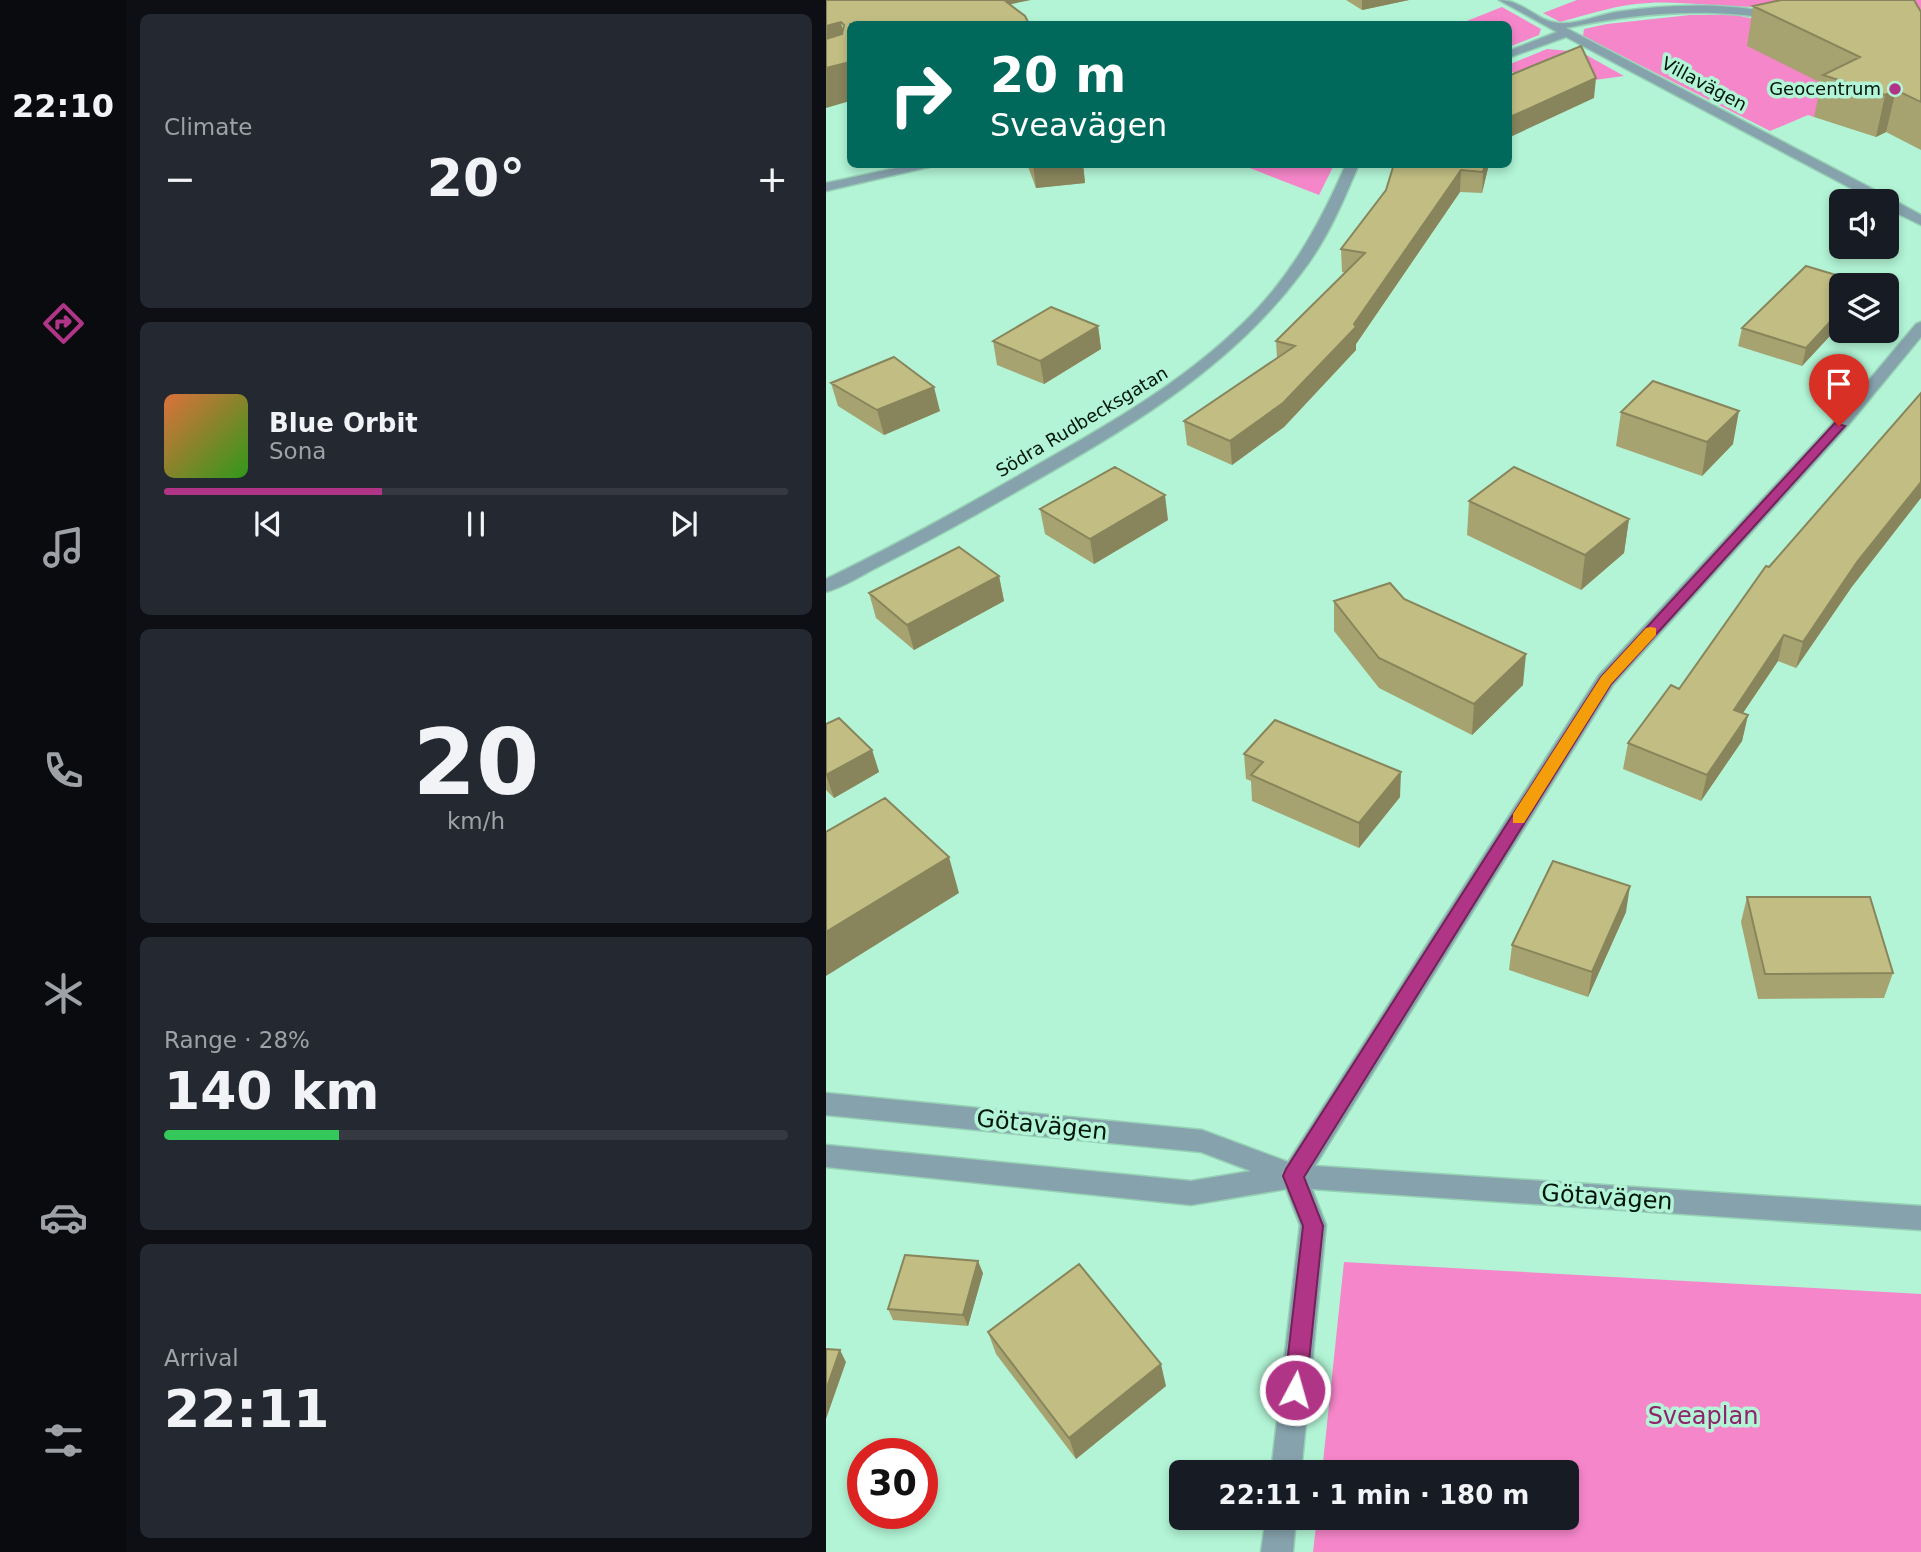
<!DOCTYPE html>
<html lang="en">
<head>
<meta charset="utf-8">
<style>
  :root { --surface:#171b24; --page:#242831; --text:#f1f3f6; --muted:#9ea1a6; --line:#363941; --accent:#b13587 }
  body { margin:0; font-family:"DejaVu Sans",sans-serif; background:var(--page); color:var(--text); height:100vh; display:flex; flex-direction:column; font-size:26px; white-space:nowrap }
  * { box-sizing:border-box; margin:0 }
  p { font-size:23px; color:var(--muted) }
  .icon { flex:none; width:38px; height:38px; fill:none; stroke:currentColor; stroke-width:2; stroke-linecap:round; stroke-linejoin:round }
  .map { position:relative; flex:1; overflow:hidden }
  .details { display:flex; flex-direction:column; gap:14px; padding:14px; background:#0d0f14; width:700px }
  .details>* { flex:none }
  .guide { position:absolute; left:21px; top:21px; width:665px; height:147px; border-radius:10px; box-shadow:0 4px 10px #0003; background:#00695c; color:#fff; overflow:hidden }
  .tools { position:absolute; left:1003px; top:189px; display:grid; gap:14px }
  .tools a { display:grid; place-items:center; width:70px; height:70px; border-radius:10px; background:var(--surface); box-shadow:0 4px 10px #0003; font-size:35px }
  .speed { position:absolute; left:21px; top:1438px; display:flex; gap:14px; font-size:35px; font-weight:700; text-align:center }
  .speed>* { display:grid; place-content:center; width:91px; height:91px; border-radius:50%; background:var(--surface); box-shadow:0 4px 10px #0003; line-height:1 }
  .speed .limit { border:10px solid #d22; background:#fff; color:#111 }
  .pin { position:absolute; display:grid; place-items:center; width:60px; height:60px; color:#fff; margin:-72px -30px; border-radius:50% 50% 50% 0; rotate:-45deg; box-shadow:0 0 7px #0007 }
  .pin .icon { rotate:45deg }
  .me { position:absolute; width:77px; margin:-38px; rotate:6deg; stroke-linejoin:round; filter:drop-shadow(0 0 5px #0008) }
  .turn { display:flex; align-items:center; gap:24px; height:147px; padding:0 28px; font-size:32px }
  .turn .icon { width:91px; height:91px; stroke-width:2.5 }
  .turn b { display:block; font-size:49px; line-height:60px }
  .big { font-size:52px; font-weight:700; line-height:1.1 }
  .details .widget { flex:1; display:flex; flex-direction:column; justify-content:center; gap:10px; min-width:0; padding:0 24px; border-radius:10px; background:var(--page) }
  .details .dial { align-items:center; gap:0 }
  .dial b { font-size:91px; line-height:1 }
  .song { display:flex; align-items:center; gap:21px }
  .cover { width:84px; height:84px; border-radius:10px; background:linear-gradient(135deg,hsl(20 70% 55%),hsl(110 70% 35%)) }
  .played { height:7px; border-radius:4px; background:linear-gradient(90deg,var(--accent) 35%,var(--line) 35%) }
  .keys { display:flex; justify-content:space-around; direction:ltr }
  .heat { display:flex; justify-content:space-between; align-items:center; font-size:38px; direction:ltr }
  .charge { height:10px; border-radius:5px; background:linear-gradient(90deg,#34c759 28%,var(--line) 0) }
  .trip { position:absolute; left:343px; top:1460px; width:410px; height:70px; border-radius:10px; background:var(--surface); box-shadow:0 4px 10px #0003; font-weight:700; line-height:70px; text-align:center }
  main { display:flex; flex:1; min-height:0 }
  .tabs { display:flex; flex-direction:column; width:126px; justify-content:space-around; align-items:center; background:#090b0e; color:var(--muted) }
  .tabs .icon { width:49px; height:49px }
  .tabs .on { color:var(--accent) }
  .tabs b { font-size:32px; color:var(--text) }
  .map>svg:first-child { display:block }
  .green { fill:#f686ca }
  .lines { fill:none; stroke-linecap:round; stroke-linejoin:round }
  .minor-casing { stroke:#96d0b5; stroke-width:3 }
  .minor { fill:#86a2ad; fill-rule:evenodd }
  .wall { fill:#a7a371 }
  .shaded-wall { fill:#88855c }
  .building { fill:#c2be83; stroke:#88855c; stroke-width:2 }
  .route { fill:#b13587; stroke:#732258; stroke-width:2 }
  .slow { fill:#f59e0b }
  .poi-dot { fill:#b13587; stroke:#b2f4d5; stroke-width:2.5 }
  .labels { text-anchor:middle; stroke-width:7; stroke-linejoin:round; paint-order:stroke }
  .far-street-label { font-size:18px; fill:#00160c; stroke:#b2f4d5 }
  .far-poi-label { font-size:18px; fill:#00160c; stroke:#b2f4d5; text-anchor:end }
  .near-street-label { font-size:24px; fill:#00160c; stroke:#b2f4d5 }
  .near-park-label { font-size:24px; fill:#8e246b; stroke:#b2f4d5 }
</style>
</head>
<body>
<main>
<nav class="tabs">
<b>22:10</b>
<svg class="icon on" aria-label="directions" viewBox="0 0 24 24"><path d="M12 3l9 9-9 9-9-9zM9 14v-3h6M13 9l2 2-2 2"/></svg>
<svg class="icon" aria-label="music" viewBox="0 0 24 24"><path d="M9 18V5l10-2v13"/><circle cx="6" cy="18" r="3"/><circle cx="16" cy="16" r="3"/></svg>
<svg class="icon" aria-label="phone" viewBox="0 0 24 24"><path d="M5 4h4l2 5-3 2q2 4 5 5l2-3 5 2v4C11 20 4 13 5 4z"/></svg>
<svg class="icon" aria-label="climate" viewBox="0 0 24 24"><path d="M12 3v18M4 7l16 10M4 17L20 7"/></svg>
<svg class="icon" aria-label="car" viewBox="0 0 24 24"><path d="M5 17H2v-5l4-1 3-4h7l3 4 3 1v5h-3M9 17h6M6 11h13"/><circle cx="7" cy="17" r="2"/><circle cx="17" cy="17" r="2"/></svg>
<svg class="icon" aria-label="filters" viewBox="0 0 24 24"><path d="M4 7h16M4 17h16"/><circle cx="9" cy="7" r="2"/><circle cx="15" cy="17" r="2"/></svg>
</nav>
<section class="details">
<div class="widget"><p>Climate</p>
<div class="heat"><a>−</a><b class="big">20°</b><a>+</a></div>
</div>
<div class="widget">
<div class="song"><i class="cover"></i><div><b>Blue Orbit</b><p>Sona</p></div></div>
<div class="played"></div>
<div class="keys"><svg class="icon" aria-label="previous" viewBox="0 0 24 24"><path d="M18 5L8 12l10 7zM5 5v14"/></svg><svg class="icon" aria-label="pause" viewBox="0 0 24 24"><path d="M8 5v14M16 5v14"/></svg><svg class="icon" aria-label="next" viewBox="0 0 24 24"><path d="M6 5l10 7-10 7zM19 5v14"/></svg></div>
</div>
<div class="widget dial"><b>20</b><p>km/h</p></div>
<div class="widget"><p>Range · 28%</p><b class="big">140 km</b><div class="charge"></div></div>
<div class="widget"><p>Arrival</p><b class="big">22:11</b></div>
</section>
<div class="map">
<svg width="1095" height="1552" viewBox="0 0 1095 1552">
  <rect width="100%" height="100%" fill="#b2f4d5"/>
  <path class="green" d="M751 0H967C921 15 871 0 823 3 793 4 764 14 734 22L717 13Z
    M1058 0H1095V63L988 117 982 115 944 131 757 36 758 29 781 24 864 15H909L934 20Z
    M676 7 715 29 713 35 683 47 682 24H633Z
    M721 49 755 52 798 76 731 85 683 71 682 65Z
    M416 165H508L493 195Z
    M518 1262 1095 1294V1552H487L491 1517H740V1472H496Z"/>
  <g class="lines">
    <g class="minor-casing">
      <path id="minor" d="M673 0C697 0 712 22 732 23 749 25 773 15 790 12 846 4 902 2 957 15L958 17 953 20C881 7 811 13 740 28L1064 198 1095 215V225L1060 208V201H1049L740 37 682 58V51L731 32Z
        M89 164H116L0 191V183Z
        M520 164H533C517 202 501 240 476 272 394 383 268 447 151 514 117 533 83 551 48 569 33 577 17 587 0 592V579C72 544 142 505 211 465 289 421 369 375 431 309 471 266 497 217 520 164Z
        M1095 322V337L1019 429 787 685 489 1166 1095 1206V1230L486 1189 500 1225 475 1472H445L474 1225 460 1189 365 1205 0 1167V1145L365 1181 425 1171 375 1152 0 1115V1093L376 1130 462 1162 773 675 1007 423 1090 324Z
        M440 1517H470L467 1552H435Z"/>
    </g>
    <use href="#minor" class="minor"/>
  </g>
  <path class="wall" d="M520 0H583L536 10Z
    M927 6 1095 12V150L1060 132 1050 137 988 117 995 83 921 46Z
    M201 164H257L259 183 210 188Z
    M568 164H663L656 193 634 192 530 344V350L458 427 406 465 361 445 358 421 451 358 450 341 520 273 516 272 515 249 560 190Z
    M980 266 1040 284V285H1015V324L976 366 912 346 916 328Z
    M272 326 275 349 218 384 171 365 167 341Z
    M5 383 114 411 58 435 12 406Z
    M795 412 907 444 876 476 790 446Z
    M643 501 803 519 798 553 755 590 641 535Z
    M214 509 342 520 268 564 219 534Z
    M173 576 178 601 88 650 50 618 43 593Z
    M1025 588 970 668 952 661 917 713 922 715 916 741 875 801 797 769 802 743 853 689Z
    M578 599 697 685 646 735 553 688 508 631V601Z
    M0 724 46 750 53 772 8 798 0 790Z
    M418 754 574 797 533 848 426 801 425 781 420 779Z
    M921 897 1067 973 1058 998 932 999 915 922Z
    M800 912 762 997 683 970 686 945Z
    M157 1273 142 1326 67 1320 62 1309Z
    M162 1332 340 1386 250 1459 170 1354Z"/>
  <path class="shaded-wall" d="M150 0H205L152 11Z
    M536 0H583L536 10Z
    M15 22 23 58 0 65V26Z
    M24 62V101L0 108V68Z
    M770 78 768 98 682 138V118Z
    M1070 90 1060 132 1050 137 1059 95Z
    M207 164H257L259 183 210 188Z
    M659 164H663L656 193 657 172Z
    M635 170 634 192 530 344V350L458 427 406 465 404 441 528 324Z
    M1015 310V324L976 366 980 348Z
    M272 326 275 349 218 384 214 361Z
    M108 387 114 411 58 435 51 410Z
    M913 411 907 444 876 476 881 442Z
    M1095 482V498L1025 588 970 668 977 642 1031 562Z
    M339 495 342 520 268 564 264 539Z
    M803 519 798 553 755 590 759 555Z
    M173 576 178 601 88 650 81 625Z
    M958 635 952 661 902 735 908 710Z
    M700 654 697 685 646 735 648 704Z
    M922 715 916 741 875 801 881 775Z
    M46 750 53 772 8 798 0 775Z
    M575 772 574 797 533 848V823Z
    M123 857 133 893 0 976V932Z
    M804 886 800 912 762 997 766 972Z
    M152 1261 157 1273 142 1326 137 1315Z
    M14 1350 20 1362 0 1419V1390Z
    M335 1364 340 1386 250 1459 243 1438Z"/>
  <path class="building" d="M0 0H178L199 16 203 24H24V62L0 68V39L16 34 18 25 15 22 0 26Z
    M955 0H1088L1095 12V102L1070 90 1059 95 997 75 1034 57 927 6Z
    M755 46 770 78 682 118V76Z
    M568 164H659L657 172 635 170 528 324 530 327 457 403 404 441 358 421 469 346 450 341 539 253 515 249 560 190Z
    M980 266 1040 284 1039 285H1015V310L980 348 916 328Z
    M225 307 272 326 214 361 167 341Z
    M68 357 108 387 51 410 5 383Z
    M827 381 913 411 881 442 795 412Z
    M1095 393V482L1031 562 977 642 958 635 908 710 922 715 881 775 802 743 845 685 853 689 940 566 943 567Z
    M289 467 339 495 264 539 214 509Z
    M688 467 803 519 759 555 643 501Z
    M133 547 173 576 81 625 43 593Z
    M564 583 578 599 700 654 648 704 553 658 508 601Z
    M13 718 46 750 0 775V724Z
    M449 720 575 772 533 823 425 775 437 762 418 754Z
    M59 798 123 857 0 932V832Z
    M727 861 804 886 766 972 686 945Z
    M921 897H1044L1067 973 939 974Z
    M79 1255 152 1261 137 1315 62 1309Z
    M253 1264 335 1364 243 1438 162 1332Z
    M0 1349 14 1350 0 1390Z"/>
  <path class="route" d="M1009 423 1019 426 785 684 478 1177 497 1226 480 1390 477 1397 469 1400 461 1397 458 1390 477 1226 457 1176 460 1169 775 677Z"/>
  <path class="slow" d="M825 627 830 628V635L785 684 698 823H687V814L775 677 820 628Z"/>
  <circle class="poi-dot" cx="1069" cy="89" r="7"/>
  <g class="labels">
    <g class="far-street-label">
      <text transform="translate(878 84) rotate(28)" y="6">Villavägen</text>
      <text transform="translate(256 422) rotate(-31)" y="6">Södra Rudbecksgatan</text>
    </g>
    <g class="far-poi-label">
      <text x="1055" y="95">Geocentrum</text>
    </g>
    <g class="near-street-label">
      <text transform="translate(216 1125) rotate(6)" y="8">Götavägen</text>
      <text transform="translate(781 1197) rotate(4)" y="8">Götavägen</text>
    </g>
    <g class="near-park-label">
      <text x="877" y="1424">Sveaplan</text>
    </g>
  </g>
</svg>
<div class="tools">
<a><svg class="icon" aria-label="sound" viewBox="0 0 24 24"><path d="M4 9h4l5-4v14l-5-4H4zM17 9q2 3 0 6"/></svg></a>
<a><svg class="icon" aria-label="layers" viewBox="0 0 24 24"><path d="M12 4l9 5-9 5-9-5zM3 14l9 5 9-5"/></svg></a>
</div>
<div class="speed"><div class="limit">30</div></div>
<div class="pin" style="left:1013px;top:426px;background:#d93025"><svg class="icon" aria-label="arrive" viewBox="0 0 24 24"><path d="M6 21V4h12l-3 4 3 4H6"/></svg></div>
<svg class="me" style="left:469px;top:1390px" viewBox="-20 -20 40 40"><circle r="17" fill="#b13587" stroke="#fff" stroke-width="3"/><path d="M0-11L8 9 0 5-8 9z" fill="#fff"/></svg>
<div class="trip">22:11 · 1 min · 180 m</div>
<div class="guide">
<div class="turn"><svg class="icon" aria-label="right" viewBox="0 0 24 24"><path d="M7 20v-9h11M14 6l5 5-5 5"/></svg><div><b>20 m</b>Sveavägen</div></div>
</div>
</div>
</main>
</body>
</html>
